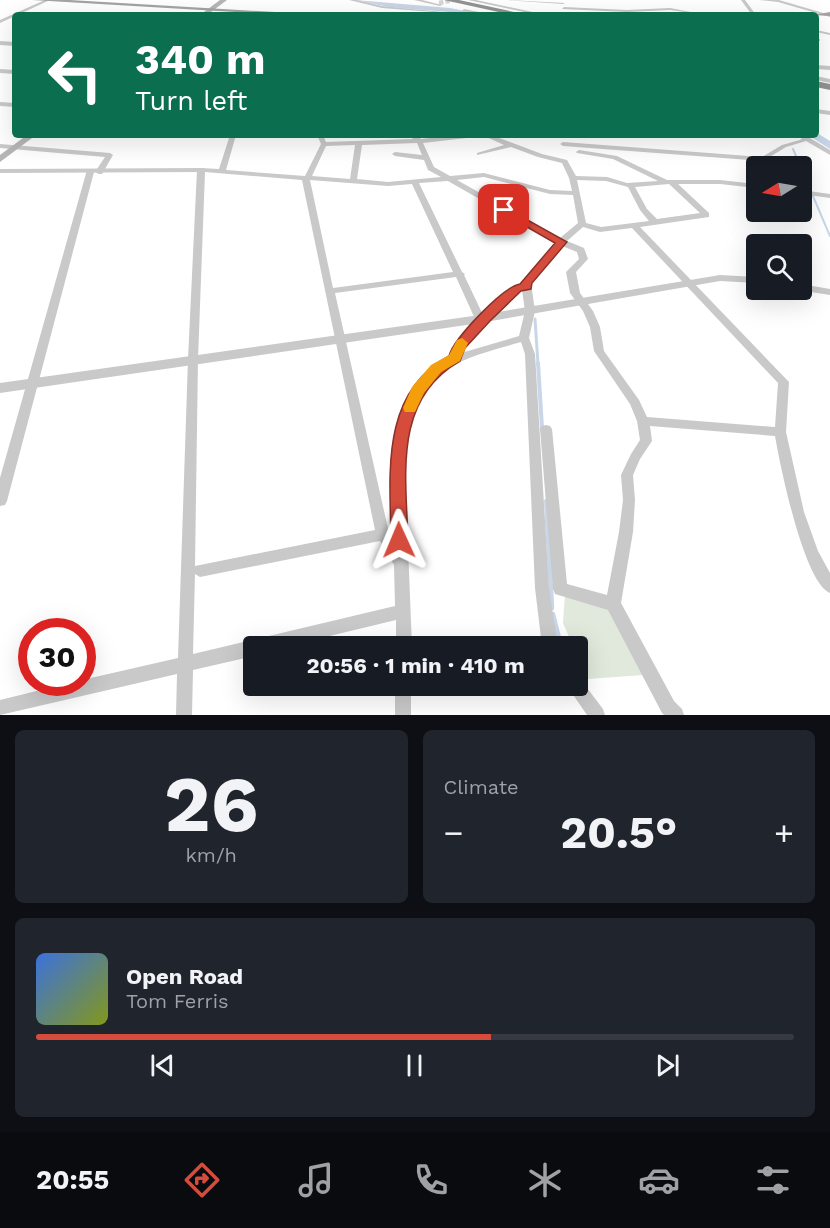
<!DOCTYPE html>
<html lang="en">
<head>
<meta charset="utf-8">
<style>
  :root { --surface:#171b24; --page:#20242c; --text:#f1f3f6; --muted:#9ea1a6; --line:#363941; --accent:#d64c3c }
  body { margin:0; font-family:"Work Sans",sans-serif; background:var(--page); color:var(--text); height:100vh; display:flex; flex-direction:column; font-size:22px; white-space:nowrap }
  * { box-sizing:border-box; margin:0 }
  p { font-size:20px; color:var(--muted) }
  .icon { flex:none; width:33px; height:33px; fill:none; stroke:currentColor; stroke-width:2; stroke-linecap:round; stroke-linejoin:round }
  .map { position:relative; height:715px; overflow:hidden }
  .side { display:flex; flex-direction:column; gap:15px; padding:15px; background:#0d0f14; flex:1 }
  .side>* { flex:none }
  .guide { position:absolute; left:12px; top:12px; width:807px; height:126px; border-radius:6px; box-shadow:0 6px 24px #0002; background:#0b6e4f; color:#fff; overflow:hidden }
  .needle { width:39px; rotate:259deg }
  .tools { position:absolute; left:746px; top:156px; display:grid; gap:12px }
  .tools a { display:grid; place-items:center; width:66px; height:66px; border-radius:6px; background:var(--surface); box-shadow:0 6px 24px #0002; font-size:30px }
  .speed { position:absolute; left:18px; top:618px; display:flex; gap:12px; font-size:30px; font-weight:700; text-align:center }
  .speed>* { display:grid; place-content:center; width:78px; height:78px; border-radius:50%; background:var(--surface); box-shadow:0 6px 24px #0002; line-height:1 }
  .speed .limit { border:9px solid #d22; background:#fff; color:#111 }
  .pin { position:absolute; display:grid; place-items:center; width:51px; height:51px; color:#fff; margin:-26px; border-radius:12px; box-shadow:0 3px 9px #0006 }
  .me { position:absolute; width:66px; margin:-33px; rotate:359deg; stroke-linejoin:round; filter:drop-shadow(0 0 4px #0008) }
  .turn { display:flex; align-items:center; gap:21px; height:126px; padding:0 24px; font-size:27px }
  .turn .icon { width:78px; height:78px; stroke-width:2.5 }
  .turn b { display:block; font-size:42px; line-height:51px }
  .big { font-size:45px; font-weight:700; line-height:1.1 }
  .side .card { flex:1; display:flex; flex-direction:column; justify-content:center; gap:9px; min-width:0; padding:0 21px; border-radius:9px; background:var(--page) }
  .side .dial { align-items:center; gap:0 }
  .dial b { font-size:78px; line-height:1 }
  .song { display:flex; align-items:center; gap:18px }
  .cover { width:72px; height:72px; border-radius:9px; background:linear-gradient(135deg,hsl(220 70% 55%),hsl(70 70% 35%)) }
  .played { height:6px; border-radius:3px; background:linear-gradient(90deg,var(--accent) 60%,var(--line) 60%) }
  .keys { display:flex; justify-content:space-around; direction:ltr }
  .heat { display:flex; justify-content:space-between; align-items:center; font-size:33px; direction:ltr }
  .side .tiles { flex:1; display:grid; gap:15px; grid-template-columns:1fr 1fr }
  .card:last-child { grid-column:span 2 }
  .trip { position:absolute; left:243px; top:636px; width:345px; height:60px; border-radius:6px; background:var(--surface); box-shadow:0 6px 24px #0002; font-weight:700; line-height:60px; text-align:center }
  .menu { display:flex; height:96px; justify-content:space-around; align-items:center; background:#090b0e; color:var(--muted) }
  .menu .icon { width:42px; height:42px }
  .menu .on { color:var(--accent) }
  .menu b { font-size:27px; color:var(--text) }
  .map>svg:first-child { display:block }
  .green { fill:#e0e9db }
  .lines { fill:none; stroke-linecap:round; stroke-linejoin:round }
  .stream-far3 { stroke:#c8d6e8; stroke-width:2 }
  .stream-far2 { stroke:#c8d6e8; stroke-width:3 }
  .stream-far1 { stroke:#c8d6e8; stroke-width:4 }
  .stream { stroke:#c8d6e8; stroke-width:4.5 }
  .river { fill:#c8d6e8; fill-rule:evenodd }
  .minor-tunnel { stroke:#d5d5d5; stroke-width:4.5; stroke-dasharray:4.5 2; stroke-linecap:butt }
  .minor { fill:#c9c9c9; fill-rule:evenodd }
  .tertiary { fill:#c9c9c9; fill-rule:evenodd }
  .secondary { fill:#b6b6b6; fill-rule:evenodd }
  .primary { fill:#a4a4a4; fill-rule:evenodd }
  .motorway { fill:#939393; fill-rule:evenodd }
  .route { fill:#d64c3c; stroke:#8b3127; stroke-width:1.5 }
  .slow { fill:#f59e0b }
</style>
</head>
<body>
<div class="map">
<svg width="830" height="715" viewBox="0 0 830 715">
  <rect width="100%" height="100%" fill="#fff"/>
  <path class="green" d="M565 594 612 611 643 675 588 679 578 656V646H573L563 623Z"/>
  <g class="lines">
    <path class="stream-far3" d="M793 149 830 236"/>
    <path class="stream-far2" d="M535 319 538 364"/>
    <path class="stream-far1" d="M538 363 542 428
      M546 501 547 520"/>
    <path class="stream" d="M547 518 552 608
      M553 614 561 646"/>
    <path class="river" d="M355 0 450 8 485 15 389 7Z
      M817 133 830 141V149L808 135H816Z"/>
    <path class="minor-tunnel" d="M439 3 453 0"/>
    <path class="minor" d="M45 0H50L0 23V20Z
      M349 0H357L382 6 473 15 382 8Z
      M414 0H422L442 5 440 6Z
      M468 0H476L547 15H538Z
      M506 0 565 3 563 4Z
      M741 0H745L756 15H752Z
      M759 0H779L830 15V17L778 2Z
      M564 7 627 10 670 8 706 15 670 10 627 12 562 9Z
      M464 9 489 14 491 15 462 11Z
      M816 30 830 33V35L816 32Z
      M816 38 820 39V41H816Z
      M0 41 15 42V46L0 45Z
      M816 65 830 66V70L816 69Z
      M0 69 15 70V74L0 73Z
      M816 76 830 79V83L816 80Z
      M0 102 15 103V107L0 106Z
      M816 109 830 111V115L816 113Z
      M230 135H236L226 170 305 176 321 144 317 135H323L326 142 413 139 410 135H417L421 139 456 135H478L475 137 423 143 434 167 450 176 484 173 550 190 572 191 569 178 562 163 538 157 511 147 477 155V153L504 145 482 135H491L542 154 567 160 576 176 607 177 627 183 658 181 613 159 577 153 576 152 579 150 617 156 667 180H720L756 184V188L720 184H678L709 213V217L640 227 789 382 786 432 804 512 818 551 830 573V593C804 583 780 465 775 436L650 426 652 441 640 459 633 475 635 500 633 532 621 603 674 701 682 709 684 715H664L662 713 608 610 555 594 553 589 540 429 542 426 546 425 550 426 552 429 567 584 607 595 619 532 623 500 621 475 631 454 640 440 637 421 630 404 594 351 590 327 583 311 570 293 566 272 579 259 577 252 562 246 531 283 535 311 529 338 535 354 549 588 558 646H542L535 588 525 354 521 342C484 353 442 360 422 396 413 412 409 431 404 449L412 646H396V620L288 646H254V656L193 670 192 715H176L177 674 0 715V700L73 682H82V680L178 658 188 359 197 170 201 168 219 169ZM417 143 422 155 395 152 392 154 395 156 424 160 428 170 441 177 388 182 357 179 362 145ZM355 145 350 179 312 176 326 146ZM205 172 302 180 375 530 195 566 198 359ZM484 177 550 194 573 195 578 223 560 238 457 180ZM310 180 388 186 412 184 453 272 333 288ZM577 180 606 181 628 187 640 210 649 221 601 227 586 223ZM448 181 556 243 522 284 514 286 483 315 464 275 465 274 462 272 419 183ZM669 184 700 213 657 219 647 209 635 187ZM583 227 600 232 632 228 778 383 775 427 647 417 639 400 604 351 600 327 593 311 580 293 576 272 588 259 584 248 567 241ZM456 277 476 321 454 344 450 357C416 377 399 410 392 448 391 456 392 466 393 475 393 497 393 519 394 540L389 533 335 293ZM520 290H522L525 311 519 336 461 353 463 347ZM380 541 394 565 395 606 193 654 195 574 200 577Z
      M805 135H812L810 138 830 150V155L806 141 786 147 763 161 563 146 560 144 563 142 762 157 782 145 800 140Z
      M0 144 110 153 113 155 102 174H99L95 172 105 157 0 148Z
      M87 170 94 172 7 501 5 505 0 506V478Z
      M801 190 830 194V198L801 194Z
      M578 679 581 680 603 709 605 715H587L567 686H578Z
      M395 686H411V715H395Z"/>
    <path class="tertiary" d="M204 168V172H201L0 173V169Z
      M720 275 756 277V283L720 281 480 323 0 393V383L480 315Z
      M801 284 830 289V295L798 290H801Z"/>
    <path class="secondary" d="M220 0H227L207 15H200Z
      M27 135H36L0 162V155Z"/>
    <path class="primary" d="M32 0H70L326 15H286Z
      M830 12V16L813 15Z"/>
    <path class="motorway" d="M444 0H459L528 15H512Z
      M816 81 830 84V90L816 87Z"/>
  </g>
  <path class="route" d="M504 207 567 242 532 283 531 289 521 291 490 321 465 348 460 361C393 399 406 475 408 540L406 545 399 548 393 545 391 540C390 473 380 393 449 356 454 338 503 287 520 284L555 243 501 212 499 210Z"/>
  <path class="slow" d="M462 338 468 343 460 361 441 372 424 393 415 412H405L403 408 412 387 431 365 449 355 457 340Z"/>
</svg>
<div class="tools">
<a><svg class="needle" viewBox="-14 -14 28 28"><path d="M0-13l5 13h-10z" fill="#e53935"/><path d="M0 13l5-13h-10z" fill="#9ea1a6"/></svg></a>
<a><svg class="icon" aria-label="search" viewBox="0 0 24 24"><circle cx="10" cy="10" r="6"/><path d="M15 15l6 6"/></svg></a>
</div>
<div class="speed"><div class="limit">30</div></div>
<div class="pin" style="left:504px;top:210px;background:#d93025"><svg class="icon" aria-label="arrive" viewBox="0 0 24 24"><path d="M6 21V4h12l-3 4 3 4H6"/></svg></div>
<svg class="me" style="left:399px;top:540px" viewBox="-20 -20 40 40"><path d="M0-17L14 15 0 8-14 15z" fill="#d64c3c" stroke="#fff" stroke-width="4"/></svg>
<div class="trip">20:56 · 1 min · 410 m</div>
<div class="guide">
<div class="turn"><svg class="icon" aria-label="left" viewBox="0 0 24 24"><path d="M17 20v-9H6M10 6l-5 5 5 5"/></svg><div><b>340 m</b>Turn left</div></div>
</div>
</div>
<section class="side">
<div class="tiles">
<div class="card dial"><b>26</b><p>km/h</p></div>
<div class="card"><p>Climate</p>
<div class="heat"><a>−</a><b class="big">20.5°</b><a>+</a></div>
</div>
<div class="card">
<div class="song"><i class="cover"></i><div><b>Open Road</b><p>Tom Ferris</p></div></div>
<div class="played"></div>
<div class="keys"><svg class="icon" aria-label="previous" viewBox="0 0 24 24"><path d="M18 5L8 12l10 7zM5 5v14"/></svg><svg class="icon" aria-label="pause" viewBox="0 0 24 24"><path d="M8 5v14M16 5v14"/></svg><svg class="icon" aria-label="next" viewBox="0 0 24 24"><path d="M6 5l10 7-10 7zM19 5v14"/></svg></div>
</div>
</div>
</section>
<nav class="menu">
<b>20:55</b>
<svg class="icon on" aria-label="directions" viewBox="0 0 24 24"><path d="M12 3l9 9-9 9-9-9zM9 14v-3h6M13 9l2 2-2 2"/></svg>
<svg class="icon" aria-label="music" viewBox="0 0 24 24"><path d="M9 18V5l10-2v13"/><circle cx="6" cy="18" r="3"/><circle cx="16" cy="16" r="3"/></svg>
<svg class="icon" aria-label="phone" viewBox="0 0 24 24"><path d="M5 4h4l2 5-3 2q2 4 5 5l2-3 5 2v4C11 20 4 13 5 4z"/></svg>
<svg class="icon" aria-label="climate" viewBox="0 0 24 24"><path d="M12 3v18M4 7l16 10M4 17L20 7"/></svg>
<svg class="icon" aria-label="car" viewBox="0 0 24 24"><path d="M5 17H2v-5l4-1 3-4h7l3 4 3 1v5h-3M9 17h6M6 11h13"/><circle cx="7" cy="17" r="2"/><circle cx="17" cy="17" r="2"/></svg>
<svg class="icon" aria-label="filters" viewBox="0 0 24 24"><path d="M4 7h16M4 17h16"/><circle cx="9" cy="7" r="2"/><circle cx="15" cy="17" r="2"/></svg>
</nav>
</body>
</html>
